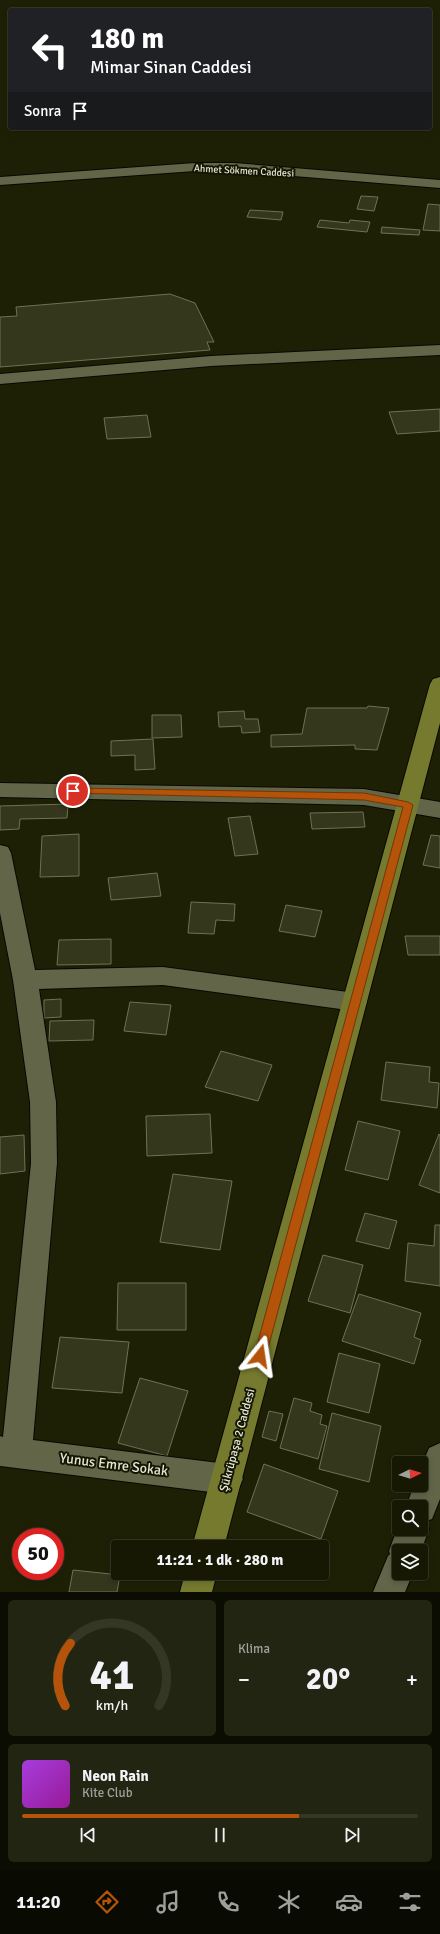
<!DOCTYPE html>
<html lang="tr">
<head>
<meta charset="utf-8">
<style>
  :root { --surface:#161804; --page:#232513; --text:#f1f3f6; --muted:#9ea09a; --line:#353726; --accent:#b45309 }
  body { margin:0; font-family:Signika,sans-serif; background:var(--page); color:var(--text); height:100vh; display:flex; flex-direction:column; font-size:15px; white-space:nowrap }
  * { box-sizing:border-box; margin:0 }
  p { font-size:13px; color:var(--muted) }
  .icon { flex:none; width:22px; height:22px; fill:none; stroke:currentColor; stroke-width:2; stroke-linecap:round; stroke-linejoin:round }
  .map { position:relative; height:1592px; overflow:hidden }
  .drawer { display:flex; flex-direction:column; gap:8px; padding:8px; background:#0c0d02; flex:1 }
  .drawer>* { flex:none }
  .banner { position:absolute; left:8px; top:8px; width:424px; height:122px; border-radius:4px; box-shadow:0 2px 6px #0003,0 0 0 1px var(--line); background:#202124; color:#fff; overflow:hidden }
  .needle { width:26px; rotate:85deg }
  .buttons { position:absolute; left:392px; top:1456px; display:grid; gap:8px }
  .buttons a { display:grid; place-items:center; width:36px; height:36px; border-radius:4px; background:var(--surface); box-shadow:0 2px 6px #0003,0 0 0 1px var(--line); font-size:20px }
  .speed { position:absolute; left:12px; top:1528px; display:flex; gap:8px; font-size:20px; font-weight:700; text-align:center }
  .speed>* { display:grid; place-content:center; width:52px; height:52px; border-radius:50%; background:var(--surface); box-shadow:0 2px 6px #0003,0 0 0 1px var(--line); line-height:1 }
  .speed .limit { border:6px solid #d22; background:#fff; color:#111 }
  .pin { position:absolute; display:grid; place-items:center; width:34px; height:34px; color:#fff; margin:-17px; border:2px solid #fff; border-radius:50%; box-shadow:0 1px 4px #0007 }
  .me { position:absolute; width:44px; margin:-22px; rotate:15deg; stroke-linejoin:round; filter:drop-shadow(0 0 3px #0008) }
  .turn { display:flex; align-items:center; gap:14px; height:84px; padding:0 16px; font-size:18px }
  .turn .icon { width:52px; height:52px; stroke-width:2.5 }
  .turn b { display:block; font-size:28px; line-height:34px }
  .then { display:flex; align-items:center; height:38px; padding:0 16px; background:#0003; gap:8px; font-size:15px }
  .big { font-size:30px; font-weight:700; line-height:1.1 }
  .drawer .card { flex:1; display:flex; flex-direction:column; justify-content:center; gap:6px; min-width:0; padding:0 14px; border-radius:6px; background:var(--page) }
  .drawer .dial { align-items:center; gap:0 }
  .dial svg { height:104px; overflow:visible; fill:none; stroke:var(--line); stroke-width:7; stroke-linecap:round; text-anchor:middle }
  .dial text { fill:var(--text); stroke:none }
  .song { display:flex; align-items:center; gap:12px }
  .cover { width:48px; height:48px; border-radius:6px; background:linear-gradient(135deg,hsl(280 70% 55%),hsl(300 70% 35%)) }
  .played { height:4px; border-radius:2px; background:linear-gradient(90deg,var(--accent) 70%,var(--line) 70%) }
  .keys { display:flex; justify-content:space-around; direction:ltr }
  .heat { display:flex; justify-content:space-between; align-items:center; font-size:22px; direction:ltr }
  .drawer .tiles { flex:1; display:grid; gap:8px; grid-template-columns:1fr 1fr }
  .card:last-child { grid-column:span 2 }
  .trip { position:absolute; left:111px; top:1540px; width:218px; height:40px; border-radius:4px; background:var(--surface); box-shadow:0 2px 6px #0003,0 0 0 1px var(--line); font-weight:700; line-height:40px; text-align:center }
  .tab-bar { display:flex; height:64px; justify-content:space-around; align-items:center; background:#090a02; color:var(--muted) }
  .tab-bar .icon { width:28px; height:28px }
  .tab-bar .selected { color:var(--accent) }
  .tab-bar b { font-size:18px; color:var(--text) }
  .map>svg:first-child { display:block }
  .building { fill:#34371c; stroke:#6e7154 }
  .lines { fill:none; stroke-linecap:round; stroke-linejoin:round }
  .minor-casing { stroke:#080900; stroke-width:2 }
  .major-casing { stroke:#080900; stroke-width:2 }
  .minor { fill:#626548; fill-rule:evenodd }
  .major { fill:#757a2f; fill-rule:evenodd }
  .route { fill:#b45309; stroke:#753606 }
  .labels { text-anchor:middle; stroke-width:4; stroke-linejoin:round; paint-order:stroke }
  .far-street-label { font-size:10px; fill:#e4e6d6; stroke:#151600 }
  .street-label { font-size:12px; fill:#e4e6d6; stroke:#151600 }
  .near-street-label { font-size:14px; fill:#e4e6d6; stroke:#151600 }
</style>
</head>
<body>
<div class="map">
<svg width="440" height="1592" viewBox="0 0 440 1592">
  <rect width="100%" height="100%" fill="#1e2006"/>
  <path class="building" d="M361 196 378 197 374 211 357 209Z
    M428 204 440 205V231L423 230Z
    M250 210 283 212 281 220 247 217Z
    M320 220 349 223 350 220 370 222 367 232 317 227Z
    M382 227 420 230 419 235 381 233Z
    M170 294 195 303 214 342H207L210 350 0 367V317L17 316 16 307Z
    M440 409V431L397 434 389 412Z
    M147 415 151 437 107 439 104 418Z
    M368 706 389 708 377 750 355 749V745L271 747V735L302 734 307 708H367Z
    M244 711 245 719H258L260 732 242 733 241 726 219 727 218 712Z
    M152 715H181L182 737 152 738Z
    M153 739 155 769 135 770V755L111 756V741Z
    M68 804 67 818 20 819 19 829 0 830V806Z
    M363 812 365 827 312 829 310 813Z
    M250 816 258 854 235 856 228 818Z
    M79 834V876L40 877 42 836Z
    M431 835 440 836V868L423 865Z
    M157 873 161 896 111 900 108 878Z
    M191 902 235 904 234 921 216 920 214 934 188 933Z
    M286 905 322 911 315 937 279 931Z
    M405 936H440V955H408Z
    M111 939V964L57 965 59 940Z
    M61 999V1017L44 1018V1000Z
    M130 1002 171 1005 166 1035 124 1031Z
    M94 1020 93 1040 49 1041 50 1021Z
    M221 1051 272 1065 258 1101 205 1087Z
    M386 1062 430 1067 429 1082 439 1083 437 1108 381 1100Z
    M210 1114 212 1153 147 1156 146 1116Z
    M358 1121 400 1131 388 1180 345 1170Z
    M439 1134 440 1135V1193L419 1185Z
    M24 1135 25 1171 0 1174V1137Z
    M173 1174 232 1181 220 1250 160 1242Z
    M365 1213 397 1221 389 1249 356 1241Z
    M435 1225H440V1286L405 1281 408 1243 434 1246Z
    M323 1255 363 1265 350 1313 308 1301Z
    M118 1283H186V1330H117Z
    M359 1294 421 1313 414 1337 421 1340 414 1364 342 1341Z
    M60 1337 129 1342 122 1393 52 1388Z
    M339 1353 380 1364 369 1413 327 1402Z
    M140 1378 188 1391 167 1456 118 1443Z
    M294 1398 312 1403 310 1411 322 1415 320 1424 327 1426 318 1459 280 1448Z
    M269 1411 283 1414 276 1441 262 1437Z
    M332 1413 381 1426 369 1482 319 1469Z
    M264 1464 338 1491 321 1539 247 1512Z
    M73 1570 120 1575 117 1592H69Z"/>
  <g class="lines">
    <g class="minor-casing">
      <path id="minor" d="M195 163H234L440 180V188L234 171H195L0 185V177Z
        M440 345V355L211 366 0 384V374L211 356Z
        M0 783 364 789 440 802V818L364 805 0 797Z
        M0 845 8 847 11 853 35 970 163 967 355 993 364 995 367 1002 364 1009 355 1011 163 985 39 989 56 1102 57 1163 33 1440 227 1464 238 1468 243 1479 238 1490 227 1494 0 1466V1436L3 1437 31 1163 30 1102 13 980 0 913Z
        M440 1443V1499L432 1519 426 1521 429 1529 421 1551H399V1573H413L405 1592H373L388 1556 390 1554 389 1551 399 1524V1529H421V1507H406L414 1485H421V1467L429 1448Z"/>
    </g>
    <g class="major-casing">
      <path id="major" d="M440 677V723L224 1547H192L430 684 433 679Z
        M185 1573H217L212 1592H180Z"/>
    </g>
    <use href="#minor" class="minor"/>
    <use href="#major" class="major"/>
  </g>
  <path class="route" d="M73 788 364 793 408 802 413 805 266 1356 265 1359 260 1361 256 1359 254 1356 403 807 364 800 70 793 69 791Z"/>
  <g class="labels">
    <g class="far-street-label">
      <text transform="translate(244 170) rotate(3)" y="4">Ahmet Sökmen Caddesi</text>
    </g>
    <g class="street-label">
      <text transform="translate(237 1440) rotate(-75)" y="4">Şükrüpaşa 2 Caddesi</text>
    </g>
    <g class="near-street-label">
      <text transform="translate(114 1464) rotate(7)" y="5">Yunus Emre Sokak</text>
    </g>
  </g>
</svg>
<div class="buttons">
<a><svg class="needle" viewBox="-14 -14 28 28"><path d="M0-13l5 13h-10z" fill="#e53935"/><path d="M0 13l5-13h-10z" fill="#9ea09a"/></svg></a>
<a><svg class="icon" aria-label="search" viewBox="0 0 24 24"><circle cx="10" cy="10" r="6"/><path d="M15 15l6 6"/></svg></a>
<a><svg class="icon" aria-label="layers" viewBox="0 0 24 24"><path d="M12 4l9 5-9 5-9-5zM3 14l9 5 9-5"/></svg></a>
</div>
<div class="speed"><div class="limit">50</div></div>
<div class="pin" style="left:73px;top:791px;background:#d93025"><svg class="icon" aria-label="arrive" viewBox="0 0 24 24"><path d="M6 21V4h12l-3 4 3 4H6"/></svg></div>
<svg class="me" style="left:260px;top:1356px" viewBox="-20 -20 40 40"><path d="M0-17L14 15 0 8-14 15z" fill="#b45309" stroke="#fff" stroke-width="4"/></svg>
<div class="trip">11:21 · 1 dk · 280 m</div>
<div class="banner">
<div class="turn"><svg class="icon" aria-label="left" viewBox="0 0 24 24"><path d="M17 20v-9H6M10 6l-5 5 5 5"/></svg><div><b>180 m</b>Mimar Sinan Caddesi</div></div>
<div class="then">Sonra<svg class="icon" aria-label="arrive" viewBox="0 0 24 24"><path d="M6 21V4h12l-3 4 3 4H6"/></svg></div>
</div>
</div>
<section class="drawer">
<div class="tiles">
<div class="card dial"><svg viewBox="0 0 100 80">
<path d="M14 69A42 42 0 1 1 86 69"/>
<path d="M14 69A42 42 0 0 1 18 21" stroke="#b45309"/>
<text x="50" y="56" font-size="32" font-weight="700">41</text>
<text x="50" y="72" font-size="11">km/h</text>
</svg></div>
<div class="card"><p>Klima</p>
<div class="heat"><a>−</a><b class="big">20°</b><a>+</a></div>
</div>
<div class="card">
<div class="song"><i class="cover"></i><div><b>Neon Rain</b><p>Kite Club</p></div></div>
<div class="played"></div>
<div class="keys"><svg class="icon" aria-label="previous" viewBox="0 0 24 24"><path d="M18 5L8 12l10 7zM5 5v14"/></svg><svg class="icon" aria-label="pause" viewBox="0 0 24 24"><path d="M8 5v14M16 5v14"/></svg><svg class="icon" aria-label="next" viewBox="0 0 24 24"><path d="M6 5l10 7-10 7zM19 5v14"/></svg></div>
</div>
</div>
</section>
<nav class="tab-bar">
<b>11:20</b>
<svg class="icon selected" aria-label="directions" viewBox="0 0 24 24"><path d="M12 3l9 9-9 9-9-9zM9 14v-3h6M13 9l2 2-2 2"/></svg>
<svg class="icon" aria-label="music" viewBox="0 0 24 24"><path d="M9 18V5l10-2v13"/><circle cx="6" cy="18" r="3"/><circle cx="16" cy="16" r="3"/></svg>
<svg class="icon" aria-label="phone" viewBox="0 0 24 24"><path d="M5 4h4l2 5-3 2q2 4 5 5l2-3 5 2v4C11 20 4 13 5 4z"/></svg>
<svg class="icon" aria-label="climate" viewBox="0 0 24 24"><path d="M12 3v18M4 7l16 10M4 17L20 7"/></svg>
<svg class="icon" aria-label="car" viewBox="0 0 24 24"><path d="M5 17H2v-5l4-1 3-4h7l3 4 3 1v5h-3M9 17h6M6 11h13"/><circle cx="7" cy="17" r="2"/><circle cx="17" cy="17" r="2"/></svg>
<svg class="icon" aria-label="filters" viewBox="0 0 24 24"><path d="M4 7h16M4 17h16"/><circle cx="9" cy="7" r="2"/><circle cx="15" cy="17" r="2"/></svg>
</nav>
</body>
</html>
